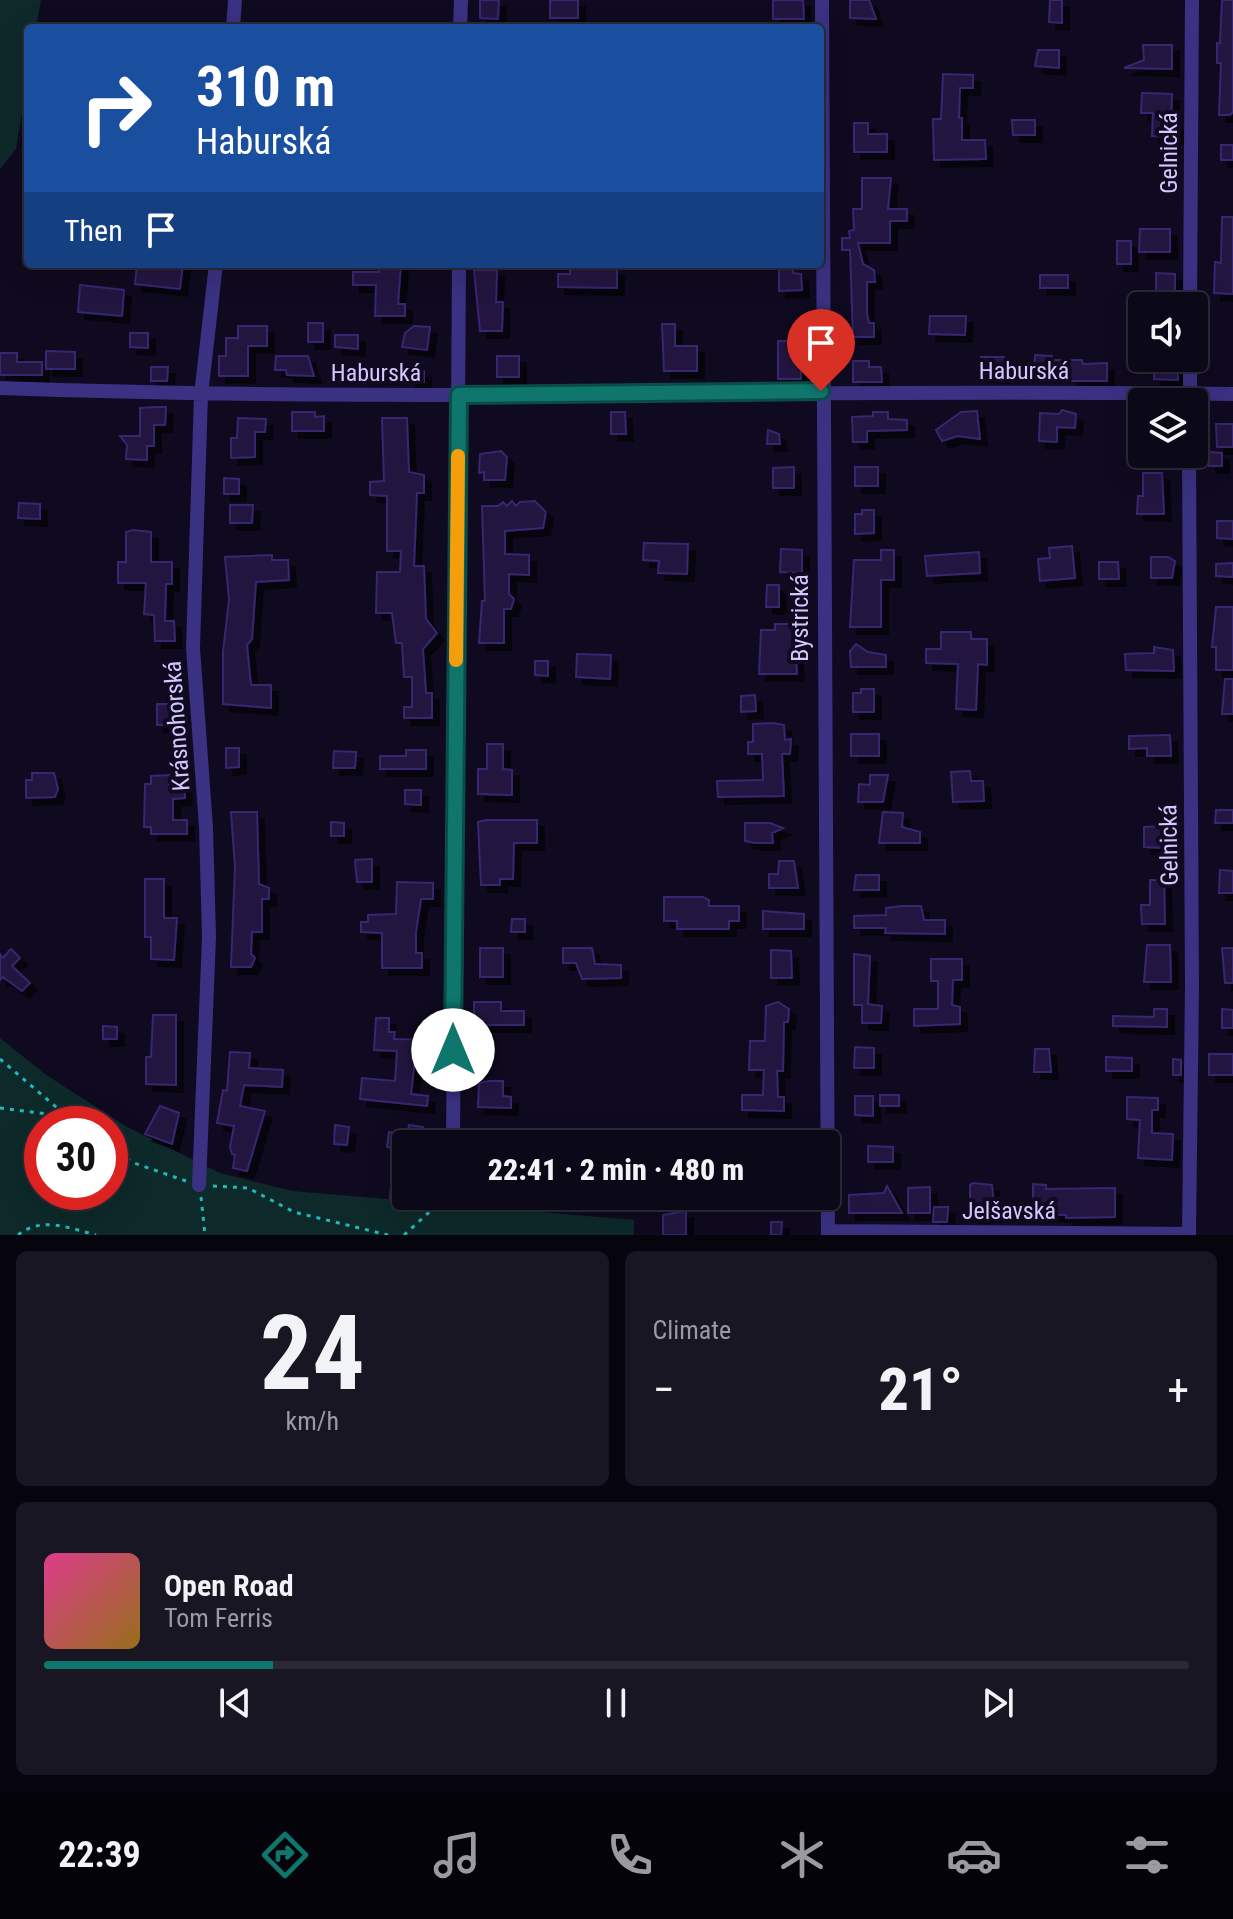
<!DOCTYPE html>
<html lang="en">
<head>
<meta charset="utf-8">
<style>
  :root { --surface:#0b0817; --page:#191624; --text:#f1f3f6; --muted:#9a9aa1; --line:#2b2936; --accent:#0f766e }
  body { margin:0; font-family:"Roboto Condensed",sans-serif; background:var(--page); color:var(--text); height:100vh; display:flex; flex-direction:column; font-size:30px; white-space:nowrap }
  * { box-sizing:border-box; margin:0 }
  p { font-size:26px; color:var(--muted) }
  .icon { flex:none; width:44px; height:44px; fill:none; stroke:currentColor; stroke-width:2; stroke-linecap:round; stroke-linejoin:round }
  .map { position:relative; height:1235px; overflow:hidden }
  .sheet { display:flex; flex-direction:column; gap:16px; padding:16px; background:#06040d; flex:1 }
  .sheet>* { flex:none }
  .banner { position:absolute; left:24px; top:24px; width:800px; height:244px; border-radius:8px; box-shadow:0 8px 32px #0002,0 0 0 2px var(--line); background:#1a4fa0; color:#fff; overflow:hidden }
  .controls { position:absolute; left:1128px; top:292px; display:grid; gap:16px }
  .controls a { display:grid; place-items:center; width:80px; height:80px; border-radius:8px; background:var(--surface); box-shadow:0 8px 32px #0002,0 0 0 2px var(--line); font-size:40px }
  .speed { position:absolute; left:24px; top:1106px; display:flex; gap:16px; font-size:40px; font-weight:700; text-align:center }
  .speed>* { display:grid; place-content:center; width:104px; height:104px; border-radius:50%; background:var(--surface); box-shadow:0 8px 32px #0002,0 0 0 2px var(--line); line-height:1 }
  .speed .limit { border:12px solid #d22; background:#fff; color:#111 }
  .pin { position:absolute; display:grid; place-items:center; width:68px; height:68px; color:#fff; margin:-82px -34px; border-radius:50% 50% 50% 0; rotate:-45deg; box-shadow:0 0 8px #0007 }
  .pin .icon { rotate:45deg }
  .me { position:absolute; width:88px; margin:-44px; rotate:0deg; stroke-linejoin:round; filter:drop-shadow(0 0 6px #0008) }
  .turn { display:flex; align-items:center; gap:28px; height:168px; padding:0 40px; font-size:36px }
  .turn .icon { width:104px; height:104px; stroke-width:2.5 }
  .turn b { display:block; font-size:56px; line-height:68px }
  .then { display:flex; align-items:center; height:76px; padding:0 40px; background:#0003; gap:16px; font-size:30px }
  .big { font-size:60px; font-weight:800; line-height:1.1 }
  .sheet .tile { flex:1; display:flex; flex-direction:column; justify-content:center; gap:12px; min-width:0; padding:0 28px; border-radius:12px; background:var(--page) }
  .sheet .dial { align-items:center; gap:0 }
  .dial b { font-size:104px; line-height:1 }
  .song { display:flex; align-items:center; gap:24px }
  .cover { width:96px; height:96px; border-radius:12px; background:linear-gradient(135deg,hsl(330 70% 55%),hsl(40 70% 35%)) }
  .played { height:8px; border-radius:4px; background:linear-gradient(90deg,var(--accent) 20%,var(--line) 20%) }
  .keys { display:flex; justify-content:space-around; direction:ltr }
  .heat { display:flex; justify-content:space-between; align-items:center; font-size:44px; direction:ltr }
  .sheet .tiles { flex:1; display:grid; gap:16px; grid-template-columns:1fr 1fr }
  .tile:last-child { grid-column:span 2 }
  .trip { position:absolute; left:392px; top:1130px; width:448px; height:80px; border-radius:8px; background:var(--surface); box-shadow:0 8px 32px #0002,0 0 0 2px var(--line); font-weight:800; line-height:80px; text-align:center }
  .tabs { display:flex; height:128px; justify-content:space-around; align-items:center; background:#040309; color:var(--muted) }
  .tabs .icon { width:56px; height:56px }
  .tabs .current { color:var(--accent) }
  .tabs b { font-size:36px; color:var(--text) }
  .map>svg:first-child { display:block }
  .green { fill:#0d2929; fill-rule:evenodd }
  .building { fill:#211541; stroke:#38256f; stroke-width:2; filter:url(#shadow) }
  .lines { fill:none; stroke-linecap:round; stroke-linejoin:round }
  .path { stroke:#23b8b8; stroke-width:3; stroke-dasharray:4 6; stroke-linecap:butt }
  .minor { stroke:#3a3182; stroke-width:14 }
  .route-casing { stroke:#0a4d48; stroke-width:20 }
  .route { stroke:#0f766e; stroke-width:14 }
  .slow { stroke:#f59e0b; stroke-width:14 }
  .labels { text-anchor:middle; stroke-width:8; stroke-linejoin:round; paint-order:stroke }
  .street-label { font-size:24px; fill:#d2c8ff; stroke:#0f0a1f }
</style>
</head>
<body>
<div class="map">
<svg width="1233" height="1235" viewBox="0 0 1233 1235">
  <defs>
    <filter id="shadow"><feDropShadow dx="7" dy="7" stdDeviation="0" flood-color="#0009"/></filter>
  </defs>
  <rect width="100%" height="100%" fill="#0f0a1f"/>
  <path class="green" d="M0 0H41L36 28H28V77L16 149 0 169Z
    M0 1038 45 1074 127 1127 220 1173 293 1191 634 1220V1235H0ZM42 1124H110V1192H42Z"/>
  <path class="building" d="M480 0H499L498 19 480 18Z
    M550 0H578V18H550Z
    M773 0H803L804 19H773Z
    M850 0H869L876 19 850 18Z
    M1050 0H1062V23L1049 22Z
    M1222 0H1233V112L1230 115H1219L1221 63H1217V43H1220Z
    M1143 45H1172V69L1124 68 1144 60Z
    M1038 50H1059V68L1035 66Z
    M943 74 973 75V88H960L959 118H962V140H985L986 159 934 160 933 119H941Z
    M1142 93 1172 94 1171 123H1176V137L1152 136 1153 113H1141Z
    M1012 120H1035V135H1013Z
    M854 123H868V134H887V152H854Z
    M1221 145H1233V160H1221Z
    M862 178H891L888 209H907V221H890V243H858L863 264 874 270 875 282H867V314L869 323H874V337H853L850 250H842V238H850L849 231 854 230 853 209H862Z
    M1222 217H1233V294L1214 293 1215 262 1221 263Z
    M1140 229H1170V252H1139Z
    M1117 241H1131V264H1117Z
    M137 264H183L180 289 135 284Z
    M379 264H401L398 304H405V316H375L376 285H353V272H379Z
    M570 264H602V269H617V288L558 287V274H570Z
    M779 268H793V273L801 274 802 290 779 291Z
    M474 270H497L496 302H503L502 331H480Z
    M1156 273 1175 274V293H1156Z
    M1040 275H1068V288H1040Z
    M80 285 124 290 122 316 78 312Z
    M930 316H966L965 335 929 334Z
    M308 323H323V342H308Z
    M662 324H675V346H697V371H664Z
    M238 326H267V346H248V376H219V356H226V338H238Z
    M414 326 430 327 427 350 402 347 405 333Z
    M130 333H148V348L130 347Z
    M335 335H358V349L335 347Z
    M778 341H792V357H801V379H778Z
    M46 351 75 352V369H46Z
    M0 353H17V362H42V375H0Z
    M1035 355 1052 356V360H1082L1083 364 1107 363V381H1069V372L1034 373Z
    M276 356H308L314 376 287 375 286 370H275Z
    M497 356H519V377H497Z
    M981 357H1004L1005 376 982 375Z
    M1154 358H1177L1178 380 1154 379Z
    M853 361H869V367H881L882 382H853Z
    M151 367H168L167 381H151Z
    M409 370 424 371V382H409Z
    M156 407H166L165 425H154V446H147V460L126 459 127 445 120 436H140V408Z
    M1062 410 1076 414 1075 428 1057 427V442L1039 441 1040 413 1059 414Z
    M977 411 980 439 958 436 942 441 936 430 961 412Z
    M292 412H315V417L324 416V431H292Z
    M611 412H625L626 434H611Z
    M873 412H888V419L907 420V430L867 431V442H853L852 417 873 416Z
    M238 418 266 419 265 432H255V457L231 458V438H237Z
    M382 418H407L409 472 424 475V493H417L414 566H424L426 619 437 633 423 649 426 693H432V718H404V707H412V677H404L402 643H396L392 613H376L377 572H400L401 551H387V496L370 495V482L384 481Z
    M1216 424H1233V447H1217Z
    M768 430 779 434 780 444H767Z
    M501 451 507 457 505 480H484V472L479 473 480 454Z
    M1209 452 1222 453V466H1209Z
    M794 467V488H773V468Z
    M855 467H878V486H855Z
    M1143 473H1162L1164 514H1137L1138 496H1143Z
    M224 478 239 479V494H224Z
    M512 501 516 506 520 502 535 501 546 512 543 528 505 531V554L529 555V575L509 574V594L514 599 511 609H504V643H479L482 601H485L482 506H498L503 502 507 506Z
    M19 503 40 504V519L18 518Z
    M230 505H253L252 523H230Z
    M862 510H874V533L855 534V514H862Z
    M1217 521H1233V539L1217 538Z
    M133 530 151 532V562H172V584H166L165 621H174L175 641H155L154 615 144 614 146 583H118V562H126V532Z
    M644 543 688 544 687 574 658 573 659 561 643 560Z
    M1072 546 1075 578 1040 581 1038 559 1050 558 1049 548Z
    M781 549 802 550V573L780 572Z
    M881 550H894V580H881V627H850L854 560H881Z
    M979 552 980 573 927 576 925 556Z
    M272 555V560H288L289 580 256 582 252 639 247 645 251 685H271V708L223 704V652L229 600 225 557Z
    M1151 557H1168L1175 561 1172 578H1151Z
    M1099 562H1118L1119 579H1099Z
    M1233 563V577L1216 576V564Z
    M767 585H779V607H766Z
    M1216 607H1233V670H1216V647H1212Z
    M775 624H801L800 643H795L797 674H759L761 630H775Z
    M941 632H971V639H987V665L978 664 976 710 956 709 958 664 926 663V649H941Z
    M856 644 868 652 886 655V667H851L850 651Z
    M1154 647 1173 650 1174 671 1126 670 1125 654 1154 653Z
    M577 654 611 655 610 679 576 677Z
    M535 661H548V676L535 675Z
    M1225 679H1233V714H1222Z
    M861 689H874V712H853V693H861Z
    M755 695 756 711 741 712V696Z
    M157 704H178L182 714 179 725H157Z
    M773 723 784 725 785 740 791 739 790 754H782L784 796 718 797 717 781 763 780 762 754H748V742H753V724Z
    M851 734H879V756H851Z
    M1170 735 1171 756H1147V748L1129 749V736Z
    M487 744H503V769L512 770V795L478 794V769H487Z
    M226 748H239V767L226 768Z
    M406 750H426V769H380V756H406Z
    M334 751 356 752 355 768H333Z
    M970 771 971 781H983L984 801 953 802 951 772Z
    M32 773H54L58 789 55 797 26 798V780H32Z
    M169 775V785L184 784 185 798 173 799V820H187V834H151V827H144L145 784H151V776Z
    M870 775H888L883 802H858L859 784 870 785Z
    M405 790H421V805L405 804Z
    M1216 810H1233V823H1215Z
    M231 812H257L259 884 269 888V899H262V932H252L251 954 255 958 251 967H231L235 867Z
    M883 812 903 813 902 827 920 832V843H879Z
    M486 820H537V843H514L513 879H500V885H481L478 822Z
    M331 822 344 823V836H331Z
    M745 823H770L783 828 772 833 773 843H755L745 841Z
    M1166 826 1162 848 1144 847V827Z
    M372 859V882H357L355 860Z
    M779 861H794L798 888H769V874H778Z
    M1220 870 1233 871V893H1219Z
    M856 875H879V890H854Z
    M145 879H164V918H177L174 960 151 959V937H145Z
    M1150 880H1164L1165 924H1142L1141 905H1150Z
    M397 882 433 883V899H421L416 932V953H422V968H382V933L361 932V922H368V915L396 914Z
    M664 897H703L709 900V906H739V921H729V929H677V921H664Z
    M902 906H921L924 920H945V934L885 933 886 928H854V916L886 915V908Z
    M763 911 804 914V929H763Z
    M512 919H525V932H511Z
    M1147 945H1170L1171 982H1144Z
    M480 948H503V977H480Z
    M563 948H592L595 964 621 965V978L582 979 576 963H563Z
    M1222 948H1233V983H1225Z
    M11 949 20 958 12 966 30 983 22 991 3 977 0 980V954L3 958Z
    M771 950 791 951 792 978H771Z
    M854 954 870 956 868 1004 882 1006 881 1023H862V1005H854Z
    M931 959H962V980H953L952 1005 960 1007V1024L914 1026V1009H938V981H931Z
    M474 1002H501V1011H524V1025H474Z
    M778 1002 789 1009 788 1022H784L783 1071H777L778 1097H784V1111L742 1110V1095H763L764 1070H749L750 1041H765L766 1006Z
    M1154 1009H1167V1027L1113 1026V1016L1154 1017Z
    M1222 1009 1233 1010V1028H1222Z
    M153 1015H176V1085L146 1084V1057H151Z
    M376 1018H389V1032H395L394 1039 434 1040V1053L416 1052 411 1094 428 1096 427 1106 360 1099 362 1078 395 1081 397 1051 374 1050Z
    M103 1026 117 1027V1039H103Z
    M855 1047 874 1048V1068H854Z
    M1035 1049H1049L1051 1072H1034Z
    M230 1052 250 1053 249 1068 283 1070 282 1087 244 1085 240 1106 265 1111 247 1171 233 1168 235 1155 232 1154 230 1147 234 1126 217 1123 223 1090 227 1091Z
    M1209 1054H1233V1075H1209Z
    M1106 1057 1132 1058V1071H1106Z
    M1173 1059 1181 1060V1075H1173Z
    M489 1081H503V1096L511 1097V1108L478 1107 479 1083Z
    M880 1095H899V1106H880Z
    M855 1096H873V1116L855 1115Z
    M1127 1097 1158 1098V1110H1152V1133L1173 1134 1172 1160 1138 1158 1140 1120 1127 1119Z
    M160 1106 179 1113 172 1144 145 1134Z
    M335 1125 349 1127 347 1145 334 1144Z
    M409 1125 423 1127 421 1144H406Z
    M389 1132 406 1135V1150L387 1147Z
    M868 1146 893 1147V1162H868Z
    M392 1173 406 1174V1199L390 1198Z
    M973 1183 992 1185 995 1215 970 1216V1185Z
    M1033 1184 1046 1185V1189L1115 1188V1217L1066 1218V1215L1033 1214Z
    M887 1186 902 1213H849V1195L884 1193Z
    M930 1187V1213H908V1188Z
    M934 1207H948L947 1222H933Z
    M686 1211V1235H663V1215Z
    M771 1222H782L781 1235H771Z"/>
  <g class="lines">
    <path class="path" d="M0 1059 76 1124
      M0 1108 64 1116
      M110 1147 134 1163 186 1181
      M213 1186 248 1188 294 1212 388 1235
      M201 1197 205 1235
      M18 1235C42 1216 69 1228 96 1235
      M404 1235 447 1196"/>
    <path class="minor" d="M822 0 828 1235
      M233 28 235 0
      M460 28 461 0
      M1190 306 1192 0
      M0 388C411 403 822 388 1233 394
      M1190 402V358
      M453 1144 459 264
      M199 1185 209 937 206 827 193 648 201 395 216 264
      M828 1231 1189 1234
      M1189 1235 1192 986 1189 454"/>
  </g>
  <g class="lines">
    <g class="route-casing">
      <path id="route" d="M453 1050 459 395 821 391"/>
    </g>
    <use href="#route" class="route"/>
    <path class="slow" d="M456 660 458 456"/>
  </g>
  <g class="labels">
    <g class="street-label">
      <text transform="translate(1169 153) rotate(-90)" y="8">Gelnická</text>
      <text x="1024" y="379">Haburská</text>
      <text x="376" y="381">Haburská</text>
      <text transform="translate(800 618) rotate(-90)" y="8">Bystrická</text>
      <text transform="translate(177 726) rotate(-94)" y="8">Krásnohorská</text>
      <text transform="translate(1169 845) rotate(-91)" y="8">Gelnická</text>
      <text x="1009" y="1219">Jelšavská</text>
    </g>
  </g>
</svg>
<div class="controls">
<a><svg class="icon" aria-label="sound" viewBox="0 0 24 24"><path d="M4 9h4l5-4v14l-5-4H4zM17 9q2 3 0 6"/></svg></a>
<a><svg class="icon" aria-label="layers" viewBox="0 0 24 24"><path d="M12 4l9 5-9 5-9-5zM3 14l9 5 9-5"/></svg></a>
</div>
<div class="speed"><div class="limit">30</div></div>
<div class="pin" style="left:821px;top:391px;background:#d93025"><svg class="icon" aria-label="arrive" viewBox="0 0 24 24"><path d="M6 21V4h12l-3 4 3 4H6"/></svg></div>
<svg class="me" style="left:453px;top:1050px" viewBox="-20 -20 40 40"><circle r="19" fill="#fff"/><path d="M0-13L10 11 0 6-10 11z" fill="#0f766e"/></svg>
<div class="trip">22:41 · 2 min · 480 m</div>
<div class="banner">
<div class="turn"><svg class="icon" aria-label="right" viewBox="0 0 24 24"><path d="M7 20v-9h11M14 6l5 5-5 5"/></svg><div><b>310 m</b>Haburská</div></div>
<div class="then">Then<svg class="icon" aria-label="arrive" viewBox="0 0 24 24"><path d="M6 21V4h12l-3 4 3 4H6"/></svg></div>
</div>
</div>
<section class="sheet">
<div class="tiles">
<div class="tile dial"><b>24</b><p>km/h</p></div>
<div class="tile"><p>Climate</p>
<div class="heat"><a>−</a><b class="big">21°</b><a>+</a></div>
</div>
<div class="tile">
<div class="song"><i class="cover"></i><div><b>Open Road</b><p>Tom Ferris</p></div></div>
<div class="played"></div>
<div class="keys"><svg class="icon" aria-label="previous" viewBox="0 0 24 24"><path d="M18 5L8 12l10 7zM5 5v14"/></svg><svg class="icon" aria-label="pause" viewBox="0 0 24 24"><path d="M8 5v14M16 5v14"/></svg><svg class="icon" aria-label="next" viewBox="0 0 24 24"><path d="M6 5l10 7-10 7zM19 5v14"/></svg></div>
</div>
</div>
</section>
<nav class="tabs">
<b>22:39</b>
<svg class="icon current" aria-label="directions" viewBox="0 0 24 24"><path d="M12 3l9 9-9 9-9-9zM9 14v-3h6M13 9l2 2-2 2"/></svg>
<svg class="icon" aria-label="music" viewBox="0 0 24 24"><path d="M9 18V5l10-2v13"/><circle cx="6" cy="18" r="3"/><circle cx="16" cy="16" r="3"/></svg>
<svg class="icon" aria-label="phone" viewBox="0 0 24 24"><path d="M5 4h4l2 5-3 2q2 4 5 5l2-3 5 2v4C11 20 4 13 5 4z"/></svg>
<svg class="icon" aria-label="climate" viewBox="0 0 24 24"><path d="M12 3v18M4 7l16 10M4 17L20 7"/></svg>
<svg class="icon" aria-label="car" viewBox="0 0 24 24"><path d="M5 17H2v-5l4-1 3-4h7l3 4 3 1v5h-3M9 17h6M6 11h13"/><circle cx="7" cy="17" r="2"/><circle cx="17" cy="17" r="2"/></svg>
<svg class="icon" aria-label="filters" viewBox="0 0 24 24"><path d="M4 7h16M4 17h16"/><circle cx="9" cy="7" r="2"/><circle cx="15" cy="17" r="2"/></svg>
</nav>
</body>
</html>
